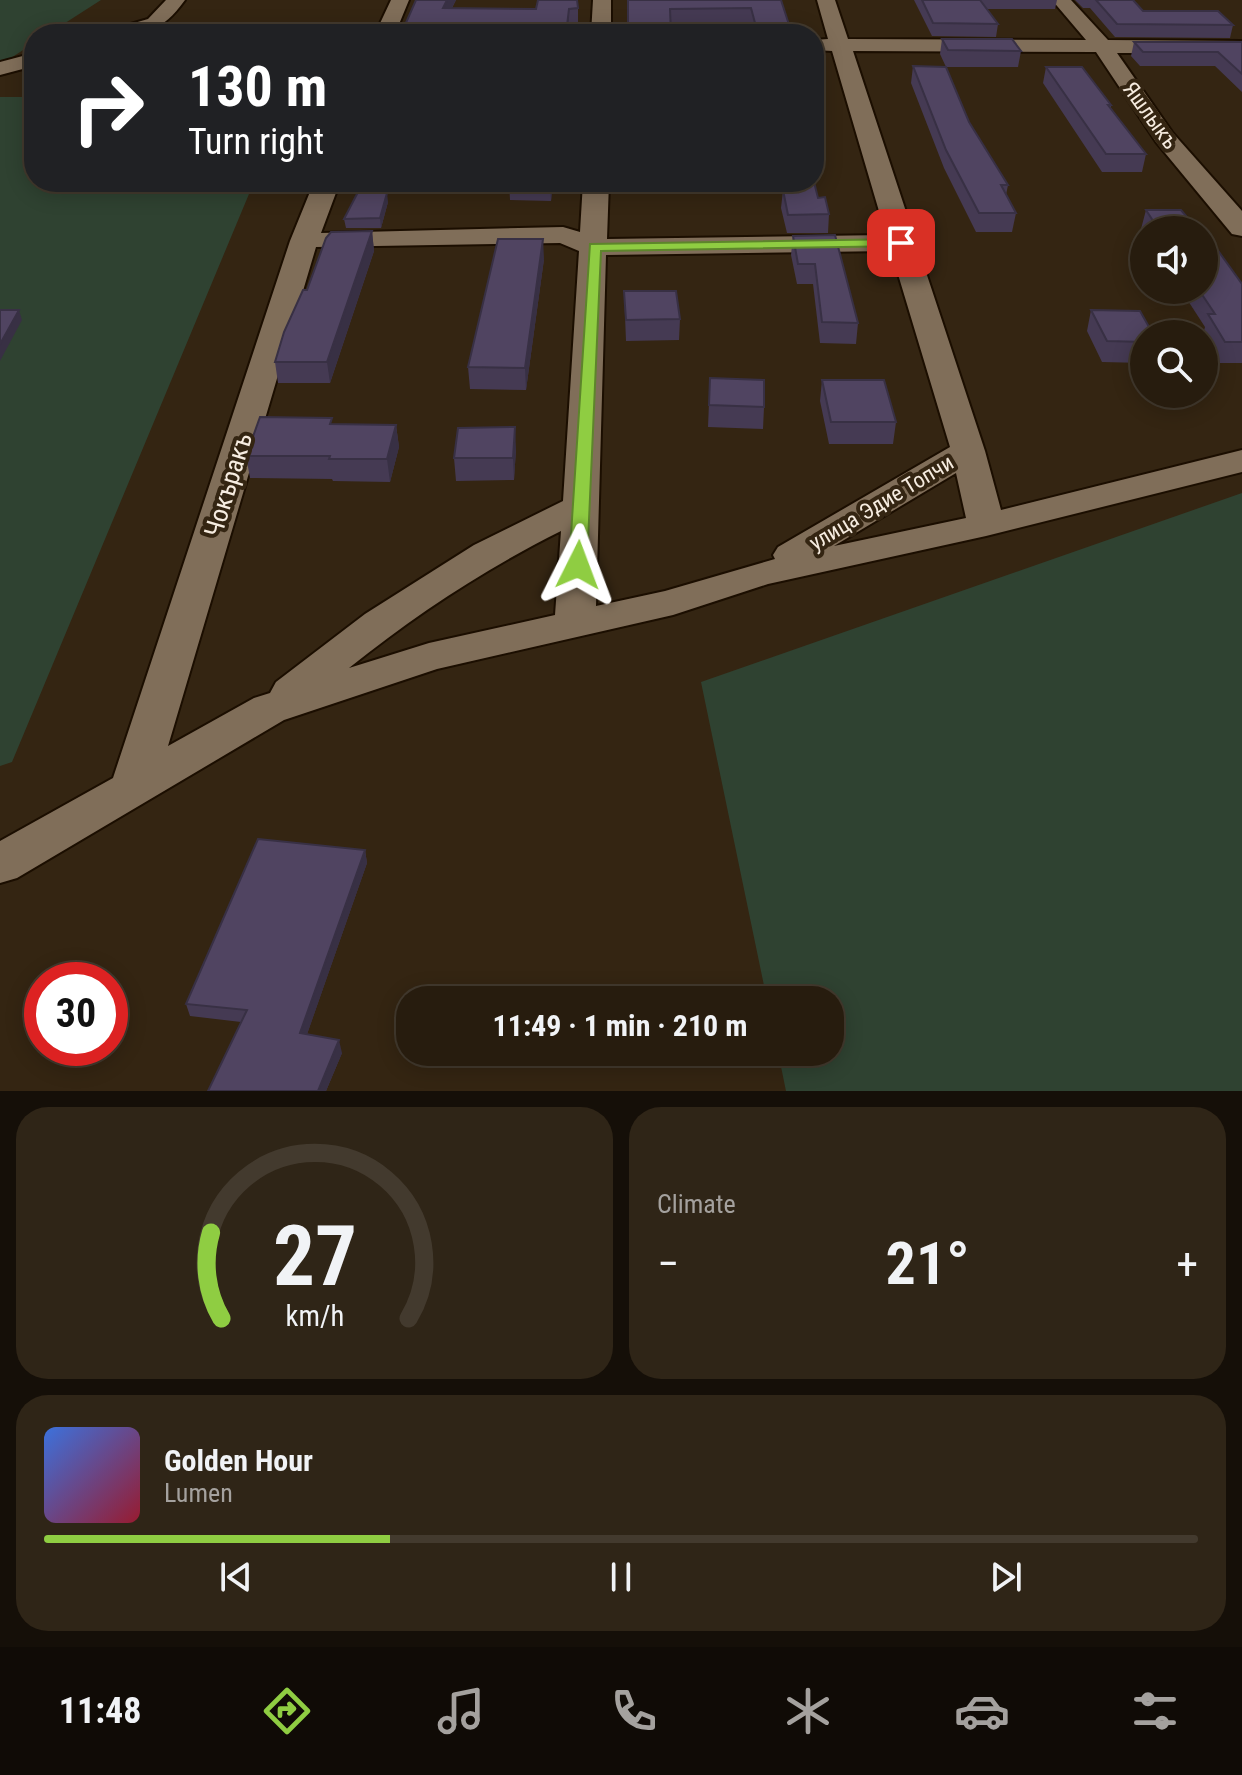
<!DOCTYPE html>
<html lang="en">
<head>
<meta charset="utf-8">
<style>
  :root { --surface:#271c0e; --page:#2f2517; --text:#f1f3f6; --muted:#a4a19e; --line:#433a2e; --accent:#8fcd42 }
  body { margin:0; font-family:"Roboto Condensed",sans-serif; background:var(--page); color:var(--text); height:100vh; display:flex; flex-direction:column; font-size:30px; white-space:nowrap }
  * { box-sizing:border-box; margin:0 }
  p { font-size:26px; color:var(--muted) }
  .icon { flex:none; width:44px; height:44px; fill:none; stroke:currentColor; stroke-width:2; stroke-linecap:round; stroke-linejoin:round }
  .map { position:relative; height:1091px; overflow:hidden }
  .side { display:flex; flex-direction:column; gap:16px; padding:16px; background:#150f08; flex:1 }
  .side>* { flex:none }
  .guide { position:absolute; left:24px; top:24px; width:800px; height:168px; border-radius:32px; box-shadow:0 4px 20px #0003,0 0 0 2px var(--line); background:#202124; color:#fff; overflow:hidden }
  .controls { position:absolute; left:1130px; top:216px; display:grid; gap:16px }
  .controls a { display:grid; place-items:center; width:88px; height:88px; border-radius:50%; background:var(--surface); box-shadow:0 4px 20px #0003,0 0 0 2px var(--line); font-size:40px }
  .speed { position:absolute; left:24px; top:962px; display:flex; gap:16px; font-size:40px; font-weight:700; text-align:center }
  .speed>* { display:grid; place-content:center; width:104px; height:104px; border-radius:50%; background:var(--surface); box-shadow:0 4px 20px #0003,0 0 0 2px var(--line); line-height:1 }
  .speed .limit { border:12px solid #d22; background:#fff; color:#111 }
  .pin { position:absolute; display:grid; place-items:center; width:68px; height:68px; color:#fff; margin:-34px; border-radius:16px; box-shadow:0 4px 12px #0006 }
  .me { position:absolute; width:88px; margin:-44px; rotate:3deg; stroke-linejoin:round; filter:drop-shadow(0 0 6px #0008) }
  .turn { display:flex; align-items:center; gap:28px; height:168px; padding:0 32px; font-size:36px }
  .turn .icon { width:104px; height:104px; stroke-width:2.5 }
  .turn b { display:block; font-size:56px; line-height:68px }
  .big { font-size:60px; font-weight:700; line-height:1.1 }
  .side .tile { flex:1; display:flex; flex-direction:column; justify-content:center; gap:12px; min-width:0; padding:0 28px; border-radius:32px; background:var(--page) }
  .side .dial { align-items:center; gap:0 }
  .dial svg { height:208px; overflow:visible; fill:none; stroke:var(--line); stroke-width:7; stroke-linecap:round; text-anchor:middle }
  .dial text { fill:var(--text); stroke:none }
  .song { display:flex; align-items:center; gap:24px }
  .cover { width:96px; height:96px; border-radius:12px; background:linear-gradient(135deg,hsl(220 70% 55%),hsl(350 70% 35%)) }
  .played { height:8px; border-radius:4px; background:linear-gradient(90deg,var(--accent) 30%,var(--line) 30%) }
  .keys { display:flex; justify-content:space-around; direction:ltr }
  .heat { display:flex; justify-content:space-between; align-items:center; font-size:44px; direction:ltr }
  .side .tiles { flex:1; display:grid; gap:16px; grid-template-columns:1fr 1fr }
  .tile:last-child { grid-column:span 2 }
  .trip { position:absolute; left:396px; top:986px; width:448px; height:80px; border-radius:32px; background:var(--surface); box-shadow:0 4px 20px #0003,0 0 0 2px var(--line); font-weight:700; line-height:80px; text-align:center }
  .dock { display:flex; height:128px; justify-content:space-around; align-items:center; background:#100b06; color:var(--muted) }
  .dock .icon { width:56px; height:56px }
  .dock .selected { color:var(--accent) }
  .dock b { font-size:36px; color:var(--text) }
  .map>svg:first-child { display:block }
  .green { fill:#2f4231 }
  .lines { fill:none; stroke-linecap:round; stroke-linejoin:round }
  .minor-casing { stroke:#1b0e00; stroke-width:4 }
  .minor { fill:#806e59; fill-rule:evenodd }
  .wall { fill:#453a53 }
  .shaded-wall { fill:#383044 }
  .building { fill:#504461; stroke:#383044; stroke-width:2 }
  .route { fill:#8fcd42; stroke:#5d852b; stroke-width:2 }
  .labels { text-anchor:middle; stroke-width:8; stroke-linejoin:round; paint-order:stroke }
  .far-street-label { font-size:22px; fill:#f6ece0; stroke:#342512 }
  .street-label { font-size:26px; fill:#f6ece0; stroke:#342512 }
</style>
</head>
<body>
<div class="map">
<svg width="1242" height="1091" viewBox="0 0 1242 1091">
  <rect width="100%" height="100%" fill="#342512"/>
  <path class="green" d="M0 0H101L48 34H34V43L0 65Z
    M0 97H34V182H254L12 762 0 766Z
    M1242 493V1091H786L778 1052H830V1000H767L701 682Z"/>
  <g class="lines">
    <g class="minor-casing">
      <path id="minor" d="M166 0H185C161 33 146 34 107 34L110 30 148 19Z
        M391 0H409L395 34H375Z
        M593 0H611V34H591Z
        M817 0H835L848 39 1086 40 1052 0H1071L1108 40 1242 41V53H1117L1172 132 1242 211V236L1232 234 1156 142 1096 52 853 51 985 451 1001 510 1242 450V472L986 536 768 584 673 615 437 669 284 720 17 878 0 883V841L113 778 290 241 314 182H340L321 233 563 227 580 232 583 182H609L607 239 886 235 832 51 814 50V40L828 39ZM560 243 579 251 563 501 474 545 365 614 276 682 270 693 254 698 168 746 316 247ZM891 251 950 447 778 547 773 555 775 559 665 591 596 606 606 255ZM956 473 966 518 834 546ZM561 531 555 615 429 643 349 668C415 615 485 569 561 531Z
        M34 53V66L0 75V62Z"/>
    </g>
    <use href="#minor" class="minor"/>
  </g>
  <path class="wall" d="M416 0H456L452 8H578V24H570L568 34H401Z
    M628 0H781L792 34H753L751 23 671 24Z
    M914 0H1057L1055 9H987L998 24 996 37 932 36Z
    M1075 0H1133L1143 11 1233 25 1230 38 1115 37 1090 8H1083Z
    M942 39 1021 51 1018 67H946L940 54Z
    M1134 42H1242V92L1215 66H1140L1131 56Z
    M913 66 1008 185 1006 195 1016 213 1012 232H976L944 168 911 83Z
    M1046 67 1111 105V108L1146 154 1142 172H1102L1043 83Z
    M814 109 822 155 821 173H814Z
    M509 182H553L551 201 510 200Z
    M783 182H814L818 198 829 214 828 233H787L781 208 783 190H785Z
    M388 202 381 228H346L344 219Z
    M1146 210 1198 230H1144V233L1141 229Z
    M372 231 374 251 330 383H278L275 362 307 290Z
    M835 235 858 323 856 344 820 343 813 284H797L791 255 793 236Z
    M544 259 526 390 470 389 468 367Z
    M1242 284V363H1219L1204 337V334H1203L1205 327 1181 290H1204Z
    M624 291 680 319 679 340 626 341Z
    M1091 310 1144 334V363L1102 362 1087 331Z
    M710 378 764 407 763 429 708 427Z
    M822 380 896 422 893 444H829L820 401Z
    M333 424 396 425 399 447 390 482 333 481 332 479 250 478 246 456Z
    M516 449 514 480 456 481 454 458Z
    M365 850 367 863 307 1034 342 1053 326 1091H208L241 1022 190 1016 186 1004Z"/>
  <path class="shaded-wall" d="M447 0H456L444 23 443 8Z
    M569 9 568 34H566Z
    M550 182H553L551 201Z
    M387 193 388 202 381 228 380 218Z
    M372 231 374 251 330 383 327 362Z
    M543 239 544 259 526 390 525 368Z
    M19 310 22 320 0 361V344Z
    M396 425 399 447 390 482 387 459Z
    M515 427 516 449 514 480 513 458Z
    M365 850 367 863 303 1046 300 1033Z
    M339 1040 342 1053 326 1091H318Z"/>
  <path class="building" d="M416 0H447L443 8 536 9 538 0H577L578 8 569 9 566 34H401Z
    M628 0H781L792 34H758L751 8 670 9 671 34H628Z
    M922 0H980L998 24 933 23Z
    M1096 0H1133L1143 11H1218L1233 25 1117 24Z
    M942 39H1012L1021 51 948 50Z
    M1134 42H1242V74L1218 52H1143Z
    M913 66 946 67 969 122 1008 185H1001L1016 213H979L946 150Z
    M1046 67H1082L1111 105H1108L1146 154H1106Z
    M814 109 822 155H814Z
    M788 182H814L818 198 825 197 829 214 788 215 783 190H789Z
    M358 192 387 193 380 218 344 219Z
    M1146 210H1181L1198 230H1159Z
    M372 231 327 362H275L284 332 303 290H307L326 238 331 232Z
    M1204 231 1242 284V342H1225L1208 314H1215L1199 290H1204Z
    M835 235 858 323 822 322 815 264H798L793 236Z
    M498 239H543L525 368 468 367Z
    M624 291H676L680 319 626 320Z
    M0 310H19L0 344Z
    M1091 310 1140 311 1153 334H1144V342L1107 341Z
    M710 378 764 380V407L709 405Z
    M822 380H884L896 422H831Z
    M260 417 332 418 330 424 396 425 387 459H329L330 456H246Z
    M515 427 513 458H454L458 428Z
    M258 839 365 850 300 1033 339 1040 318 1091H208L247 1010 186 1004Z"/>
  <path class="route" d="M901 239 906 240V246L601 251 587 565 578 571 571 569 569 565 590 244Z"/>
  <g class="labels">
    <g class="far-street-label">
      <text transform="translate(1151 115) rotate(54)" y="8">Яшлыкъ</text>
      <text transform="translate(881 502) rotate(-31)" y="8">улица Эдие Топчи</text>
    </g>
    <g class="street-label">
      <text transform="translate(228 485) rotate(-73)" y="9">Чокъракъ</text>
    </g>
  </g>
</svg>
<div class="controls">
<a><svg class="icon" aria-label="sound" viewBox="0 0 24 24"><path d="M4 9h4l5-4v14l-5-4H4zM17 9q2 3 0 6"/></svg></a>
<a><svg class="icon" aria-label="search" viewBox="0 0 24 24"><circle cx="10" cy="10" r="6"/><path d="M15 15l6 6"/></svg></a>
</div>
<div class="speed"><div class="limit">30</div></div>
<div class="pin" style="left:901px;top:243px;background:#d93025"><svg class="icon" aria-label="arrive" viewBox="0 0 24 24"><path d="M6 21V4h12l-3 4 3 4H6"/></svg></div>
<svg class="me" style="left:578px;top:565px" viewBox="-20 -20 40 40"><path d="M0-17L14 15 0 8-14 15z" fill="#8fcd42" stroke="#fff" stroke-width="4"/></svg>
<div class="trip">11:49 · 1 min · 210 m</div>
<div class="guide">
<div class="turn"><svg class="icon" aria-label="right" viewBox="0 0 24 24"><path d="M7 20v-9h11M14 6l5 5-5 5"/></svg><div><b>130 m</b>Turn right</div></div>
</div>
</div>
<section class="side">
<div class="tiles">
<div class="tile dial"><svg viewBox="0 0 100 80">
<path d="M14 69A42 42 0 1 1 86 69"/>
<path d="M14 69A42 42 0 0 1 10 36" stroke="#8fcd42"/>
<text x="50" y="56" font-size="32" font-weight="700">27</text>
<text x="50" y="72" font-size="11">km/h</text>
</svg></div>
<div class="tile"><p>Climate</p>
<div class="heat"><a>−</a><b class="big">21°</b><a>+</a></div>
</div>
<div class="tile">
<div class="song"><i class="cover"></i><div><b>Golden Hour</b><p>Lumen</p></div></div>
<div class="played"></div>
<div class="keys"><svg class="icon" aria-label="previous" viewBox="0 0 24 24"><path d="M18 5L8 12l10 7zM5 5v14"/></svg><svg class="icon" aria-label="pause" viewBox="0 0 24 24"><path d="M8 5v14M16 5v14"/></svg><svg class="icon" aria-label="next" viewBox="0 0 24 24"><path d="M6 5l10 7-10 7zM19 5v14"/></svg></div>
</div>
</div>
</section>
<nav class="dock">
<b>11:48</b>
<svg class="icon selected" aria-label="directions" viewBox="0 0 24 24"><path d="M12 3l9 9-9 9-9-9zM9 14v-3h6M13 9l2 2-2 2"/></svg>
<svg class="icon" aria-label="music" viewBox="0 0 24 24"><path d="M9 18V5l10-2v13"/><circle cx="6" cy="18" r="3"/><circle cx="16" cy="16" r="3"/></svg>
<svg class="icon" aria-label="phone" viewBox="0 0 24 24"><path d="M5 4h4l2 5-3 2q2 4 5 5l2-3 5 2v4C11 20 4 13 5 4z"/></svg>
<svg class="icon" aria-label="climate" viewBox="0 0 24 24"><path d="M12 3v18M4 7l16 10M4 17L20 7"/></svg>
<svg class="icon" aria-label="car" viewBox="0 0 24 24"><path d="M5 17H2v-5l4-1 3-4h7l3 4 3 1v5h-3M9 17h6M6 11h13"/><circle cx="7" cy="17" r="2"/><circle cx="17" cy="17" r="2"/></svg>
<svg class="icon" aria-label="filters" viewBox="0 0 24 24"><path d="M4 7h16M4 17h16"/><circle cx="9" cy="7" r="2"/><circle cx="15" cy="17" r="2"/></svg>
</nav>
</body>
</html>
